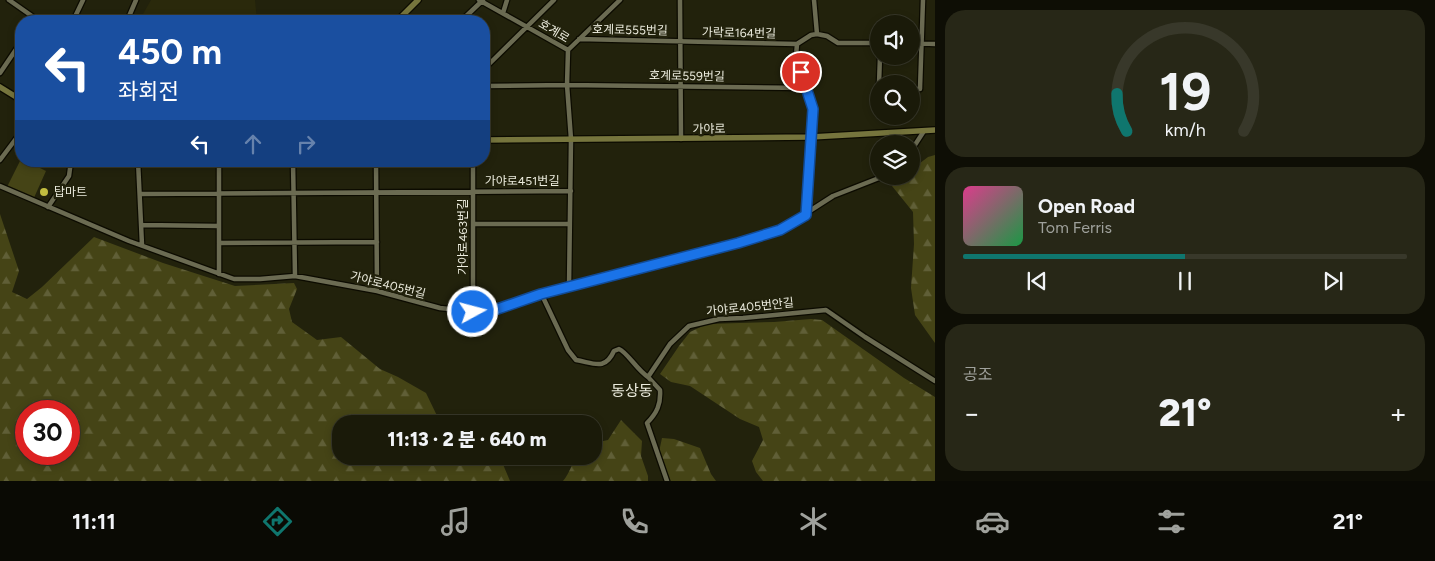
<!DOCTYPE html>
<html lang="ko">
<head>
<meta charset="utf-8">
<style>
  :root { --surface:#1a1a09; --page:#272717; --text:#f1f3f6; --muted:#9fa19c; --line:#38382a; --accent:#0f766e }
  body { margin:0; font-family:Figtree,"Noto Sans KR",sans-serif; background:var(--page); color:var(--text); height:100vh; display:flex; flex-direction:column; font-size:19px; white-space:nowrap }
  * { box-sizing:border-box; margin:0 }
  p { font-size:16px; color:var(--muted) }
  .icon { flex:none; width:28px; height:28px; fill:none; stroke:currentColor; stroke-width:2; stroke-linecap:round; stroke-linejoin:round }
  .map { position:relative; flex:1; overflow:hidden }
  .side { display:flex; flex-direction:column; gap:10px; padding:10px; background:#0e0e05; width:500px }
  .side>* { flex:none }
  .guide { position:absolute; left:15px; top:15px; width:475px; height:152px; border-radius:20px; box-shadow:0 2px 8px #0003,0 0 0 1px var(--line); background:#1a4fa0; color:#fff; overflow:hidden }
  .controls { position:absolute; left:870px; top:15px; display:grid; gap:10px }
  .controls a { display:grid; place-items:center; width:50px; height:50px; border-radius:50%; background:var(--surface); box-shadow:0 2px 8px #0003,0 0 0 1px var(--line); font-size:25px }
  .speed { position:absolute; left:15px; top:400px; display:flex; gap:10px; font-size:25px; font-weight:700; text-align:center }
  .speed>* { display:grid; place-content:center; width:65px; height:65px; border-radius:50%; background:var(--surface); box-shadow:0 2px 8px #0003,0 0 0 1px var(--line); line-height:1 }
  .speed .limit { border:8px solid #d22; background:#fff; color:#111 }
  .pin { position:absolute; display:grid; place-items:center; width:42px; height:42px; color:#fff; margin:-21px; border:2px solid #fff; border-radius:50%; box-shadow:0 1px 5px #0007 }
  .me { position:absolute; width:55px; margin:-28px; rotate:83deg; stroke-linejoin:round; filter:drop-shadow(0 0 4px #0008) }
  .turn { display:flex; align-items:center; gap:18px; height:105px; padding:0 20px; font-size:22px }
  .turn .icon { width:65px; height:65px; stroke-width:2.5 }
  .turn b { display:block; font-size:35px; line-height:42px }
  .lanes { display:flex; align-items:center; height:48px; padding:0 20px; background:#0003; justify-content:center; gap:25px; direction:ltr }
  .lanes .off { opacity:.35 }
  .big { font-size:38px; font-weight:800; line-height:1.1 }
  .side .tile { flex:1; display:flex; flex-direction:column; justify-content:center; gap:8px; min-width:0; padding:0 18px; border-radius:20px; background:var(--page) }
  .side .dial { align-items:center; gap:0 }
  .dial svg { height:130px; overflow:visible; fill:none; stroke:var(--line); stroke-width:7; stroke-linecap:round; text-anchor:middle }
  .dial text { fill:var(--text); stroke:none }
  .song { display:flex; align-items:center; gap:15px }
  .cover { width:60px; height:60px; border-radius:8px; background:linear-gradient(135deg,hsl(330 70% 55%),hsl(140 70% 35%)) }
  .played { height:5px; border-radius:2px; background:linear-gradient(90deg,var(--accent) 50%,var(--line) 50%) }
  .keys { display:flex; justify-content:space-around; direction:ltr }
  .heat { display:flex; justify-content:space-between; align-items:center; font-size:28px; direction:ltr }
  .trip { position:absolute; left:332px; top:415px; width:270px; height:50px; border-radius:20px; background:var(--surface); box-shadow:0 2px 8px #0003,0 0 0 1px var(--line); font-weight:800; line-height:50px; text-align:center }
  .menu { display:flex; height:80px; justify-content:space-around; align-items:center; background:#0a0a04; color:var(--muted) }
  .menu .icon { width:35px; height:35px }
  .menu .active { color:var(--accent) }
  .menu b { font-size:22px; color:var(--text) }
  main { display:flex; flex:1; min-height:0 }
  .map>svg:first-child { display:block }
  .built { fill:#2a290b }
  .forest { fill:url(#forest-firs); fill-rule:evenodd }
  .park { fill:#454416 }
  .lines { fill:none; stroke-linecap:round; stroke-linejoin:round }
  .minor-casing { stroke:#0c0b00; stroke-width:7 }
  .secondary-casing { stroke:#0c0b00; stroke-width:8 }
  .minor { stroke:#6b6b52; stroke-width:4.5 }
  .secondary { stroke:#76753d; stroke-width:5.5 }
  .route-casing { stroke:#114b97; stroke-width:12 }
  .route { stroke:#1a73e8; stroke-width:9 }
  .poi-dot { fill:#c2bd3f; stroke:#22220c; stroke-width:2 }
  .labels { text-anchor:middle; stroke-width:5; stroke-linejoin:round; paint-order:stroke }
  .street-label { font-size:12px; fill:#ebebdd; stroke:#22220c }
  .poi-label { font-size:12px; fill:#ebebdd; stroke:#22220c; text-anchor:start }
  .quarter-label { font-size:15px; fill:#ebebdd; stroke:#22220c }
</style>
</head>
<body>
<main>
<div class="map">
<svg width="935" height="481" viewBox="0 0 935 481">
  <defs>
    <pattern id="forest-firs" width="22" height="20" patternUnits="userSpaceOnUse" patternTransform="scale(1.25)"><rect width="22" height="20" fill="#454416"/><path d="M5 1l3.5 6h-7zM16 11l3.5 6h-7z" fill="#605f37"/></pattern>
  </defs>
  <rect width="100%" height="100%" fill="#22220c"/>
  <path class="built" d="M151 0H255L257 21H139Z"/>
  <path class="forest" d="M935 155V343L915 315 911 288 914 244 913 212 892 186 903 176H911V170L928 157Z
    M0 214 19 271 12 292 27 299 42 287 94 237 163 263 235 286 294 283 297 289 289 309 292 322 317 340 341 337 380 369 398 377 426 393 441 424H341V456H501L502 462 510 481H0ZM69 411V454H26V411Z
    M811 319 822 320 904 378 935 397V481H763L756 472 752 461 763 440 759 427 740 419 690 386 671 382 660 374 679 346 690 332 707 324 774 322Z
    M621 420 642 441 641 456 648 476V481H563C570 473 571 463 579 456H594V443L608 440Z
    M662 438 674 439 700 448 711 474 716 481H668L659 452Z"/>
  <path class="park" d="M21 159V161H26L46 171 33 200 6 189Z"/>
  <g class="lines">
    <g class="minor-casing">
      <path id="minor" d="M9 0 39 21
        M479 0 568 50 567 85 571 139 569 287
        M680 0 681 139
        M814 0 817 34
        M503 13 507 0
        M73 21 83 0
        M127 21 136 0
        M461 21 483 0
        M579 39 797 44
        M911 43 935 44
        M568 50 620 0
        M484 69 554 0
        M0 73 21 42
        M879 84 880 56
        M484 86 567 85 806 88
        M911 89H920L923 0
        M911 151 924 131
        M0 160 21 132
        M138 161 142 245
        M219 161V274
        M293 161 295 276
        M376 161 377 291
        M473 161V312
        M0 186 129 241 234 279H260L295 276 377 291 440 308 486 313 541 293 738 243 780 230 833 196 884 176
        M140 194 571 191
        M48 207 69 176 71 161
        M806 215 813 109 796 56 797 44 811 35 817 34 827 36 838 43H879
        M474 224H569
        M141 225 219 226
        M219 243 377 242
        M541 293 568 350 576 360C594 363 605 371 614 351L619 349C627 352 637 370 648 377L670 344 689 326 719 319 743 318 826 310 865 337 935 381
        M648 377 660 390C661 404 657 413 647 423L667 481"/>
    </g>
    <g class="secondary-casing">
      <path id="secondary" d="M397 21 418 0
        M0 87 21 100
        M484 140 811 137 935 130"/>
    </g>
    <use href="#minor" class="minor"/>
    <use href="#secondary" class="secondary"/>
  </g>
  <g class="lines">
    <g class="route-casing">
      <path id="route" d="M473 312 486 313 541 294 738 243 780 230 806 215 813 109 801 72"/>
    </g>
    <use href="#route" class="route"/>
  </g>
  <circle class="poi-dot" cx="44" cy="192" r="5"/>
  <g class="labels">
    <g class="street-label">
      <text transform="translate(630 30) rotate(1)" y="4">호계로555번길</text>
      <text transform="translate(554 31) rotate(31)" y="4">호계로</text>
      <text transform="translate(739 33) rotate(1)" y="4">가락로164번길</text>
      <text transform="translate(687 76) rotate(1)" y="4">호계로559번길</text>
      <text transform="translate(709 129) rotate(-1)" y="4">가야로</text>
      <text x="522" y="185">가야로451번길</text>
      <text transform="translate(463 237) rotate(-90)" y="4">가야로463번길</text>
      <text transform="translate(388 285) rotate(14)" y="4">가야로405번길</text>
      <text transform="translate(750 307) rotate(-6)" y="4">가야로405번안길</text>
    </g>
    <g class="poi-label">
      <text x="54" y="196">탑마트</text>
    </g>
    <g class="quarter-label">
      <text x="632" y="396">동상동</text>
    </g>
  </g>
</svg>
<div class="controls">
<a><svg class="icon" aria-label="sound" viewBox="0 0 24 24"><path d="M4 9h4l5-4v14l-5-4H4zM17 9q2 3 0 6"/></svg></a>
<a><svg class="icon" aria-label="search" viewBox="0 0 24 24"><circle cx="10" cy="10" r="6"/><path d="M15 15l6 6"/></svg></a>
<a><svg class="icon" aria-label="layers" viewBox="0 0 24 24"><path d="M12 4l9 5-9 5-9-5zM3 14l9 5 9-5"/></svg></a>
</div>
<div class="speed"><div class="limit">30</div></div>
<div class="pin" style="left:801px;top:72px;background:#d93025"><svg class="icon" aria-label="arrive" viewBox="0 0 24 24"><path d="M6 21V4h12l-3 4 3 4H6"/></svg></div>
<svg class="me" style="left:473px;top:312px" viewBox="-20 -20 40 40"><circle r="17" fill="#1a73e8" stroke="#fff" stroke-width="3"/><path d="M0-11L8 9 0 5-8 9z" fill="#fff"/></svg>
<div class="trip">11:13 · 2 분 · 640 m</div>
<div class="guide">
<div class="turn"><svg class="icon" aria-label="left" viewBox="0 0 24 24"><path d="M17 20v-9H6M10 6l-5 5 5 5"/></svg><div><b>450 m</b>좌회전</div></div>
<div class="lanes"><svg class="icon" aria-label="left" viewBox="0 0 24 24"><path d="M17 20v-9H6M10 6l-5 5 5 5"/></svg><svg class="icon off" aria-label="ahead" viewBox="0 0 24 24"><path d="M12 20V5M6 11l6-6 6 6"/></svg><svg class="icon off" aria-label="right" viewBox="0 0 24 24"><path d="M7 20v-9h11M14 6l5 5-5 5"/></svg></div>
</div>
</div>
<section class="side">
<div class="tile dial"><svg viewBox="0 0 100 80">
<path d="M14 69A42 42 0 1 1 86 69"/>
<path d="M14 69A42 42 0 0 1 8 46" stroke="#0f766e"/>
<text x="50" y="56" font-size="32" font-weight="700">19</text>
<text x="50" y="72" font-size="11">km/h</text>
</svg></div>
<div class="tile">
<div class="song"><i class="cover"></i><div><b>Open Road</b><p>Tom Ferris</p></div></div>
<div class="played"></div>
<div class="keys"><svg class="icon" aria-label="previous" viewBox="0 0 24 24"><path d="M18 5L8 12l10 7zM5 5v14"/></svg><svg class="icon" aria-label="pause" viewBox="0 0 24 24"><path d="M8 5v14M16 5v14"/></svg><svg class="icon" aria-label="next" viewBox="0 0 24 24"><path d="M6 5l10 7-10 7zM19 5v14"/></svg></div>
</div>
<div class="tile"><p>공조</p>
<div class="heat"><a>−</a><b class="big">21°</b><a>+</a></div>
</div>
</section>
</main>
<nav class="menu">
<b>11:11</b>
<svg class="icon active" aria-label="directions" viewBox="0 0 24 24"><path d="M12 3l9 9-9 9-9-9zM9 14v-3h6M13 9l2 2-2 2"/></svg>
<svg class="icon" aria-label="music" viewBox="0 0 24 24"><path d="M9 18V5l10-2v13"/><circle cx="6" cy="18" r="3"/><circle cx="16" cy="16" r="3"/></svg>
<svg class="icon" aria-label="phone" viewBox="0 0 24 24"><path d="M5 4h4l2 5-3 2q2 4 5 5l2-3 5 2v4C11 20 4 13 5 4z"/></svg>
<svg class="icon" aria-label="climate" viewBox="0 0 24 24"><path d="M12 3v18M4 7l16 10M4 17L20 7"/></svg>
<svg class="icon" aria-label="car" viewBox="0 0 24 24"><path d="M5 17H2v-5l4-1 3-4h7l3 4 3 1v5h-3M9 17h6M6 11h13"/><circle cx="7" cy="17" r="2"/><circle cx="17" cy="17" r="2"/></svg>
<svg class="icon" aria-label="filters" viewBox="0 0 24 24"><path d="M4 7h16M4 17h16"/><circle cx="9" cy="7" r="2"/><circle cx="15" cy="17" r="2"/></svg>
<b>21°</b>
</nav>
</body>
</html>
